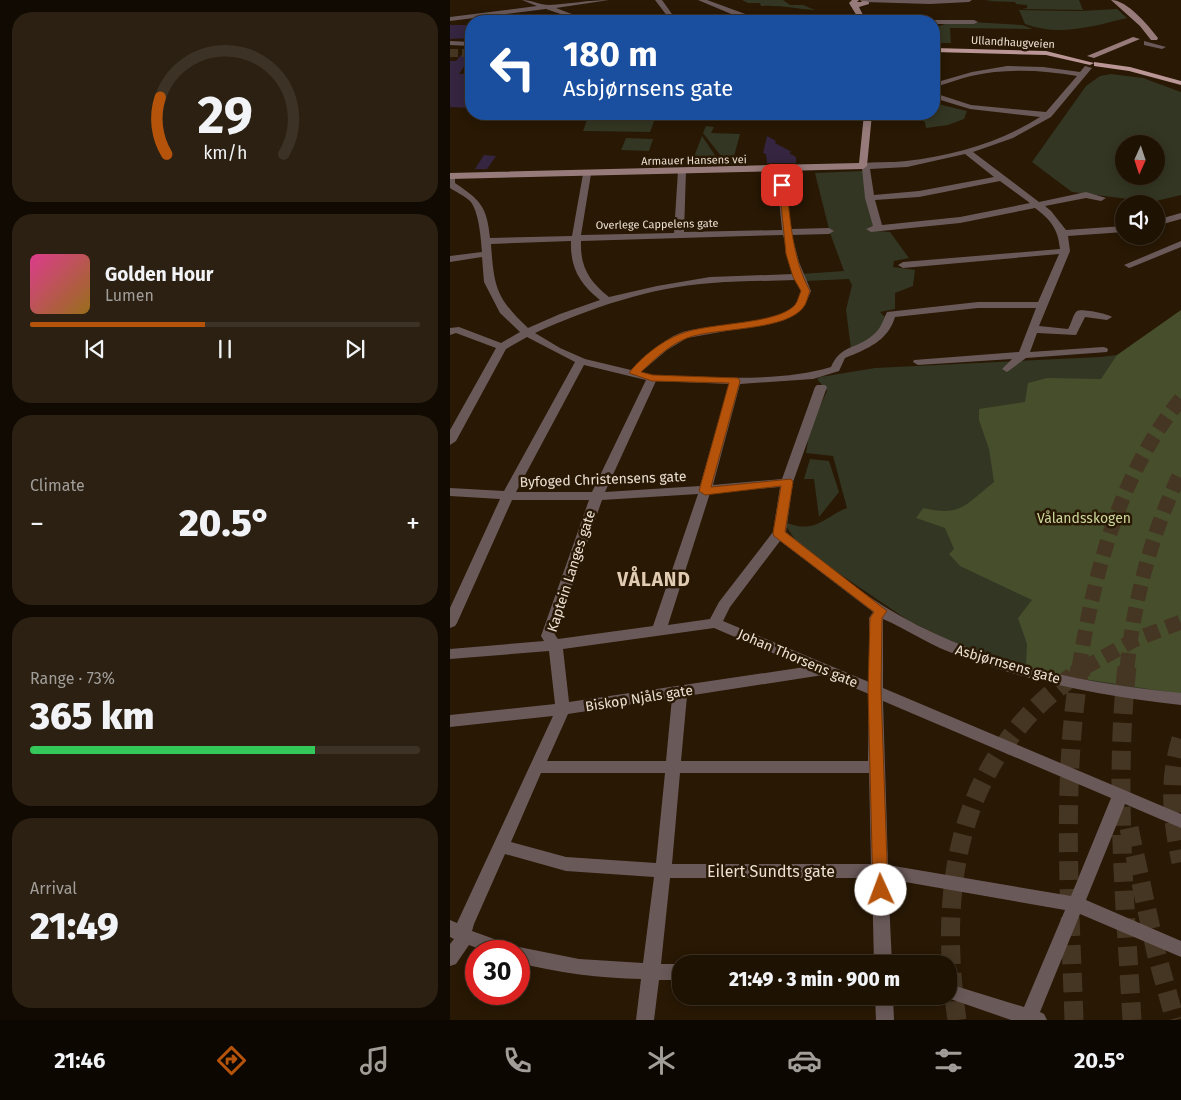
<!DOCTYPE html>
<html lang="en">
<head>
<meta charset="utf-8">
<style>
  :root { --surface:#1e1203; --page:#2b2012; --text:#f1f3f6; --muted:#a19e9a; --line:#3c3225; --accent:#b45309 }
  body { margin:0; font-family:"Fira Sans",sans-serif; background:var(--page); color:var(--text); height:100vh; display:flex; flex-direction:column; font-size:19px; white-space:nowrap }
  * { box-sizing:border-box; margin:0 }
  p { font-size:16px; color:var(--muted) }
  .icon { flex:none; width:28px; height:28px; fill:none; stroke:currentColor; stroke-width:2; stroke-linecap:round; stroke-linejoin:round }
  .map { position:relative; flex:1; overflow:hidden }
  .sheet { display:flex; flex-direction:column; gap:12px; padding:12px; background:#100a02; width:450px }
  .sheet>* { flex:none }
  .banner { position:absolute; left:15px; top:15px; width:475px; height:105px; border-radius:20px; box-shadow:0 2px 12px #0003,0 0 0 1px var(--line); background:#1a4fa0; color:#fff; overflow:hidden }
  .needle { width:32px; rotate:183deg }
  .tools { position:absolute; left:665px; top:135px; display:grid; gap:10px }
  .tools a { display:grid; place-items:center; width:50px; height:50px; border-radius:50%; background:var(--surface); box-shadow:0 2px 12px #0003,0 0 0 1px var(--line); font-size:25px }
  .speed { position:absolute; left:15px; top:940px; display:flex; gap:10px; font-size:25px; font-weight:700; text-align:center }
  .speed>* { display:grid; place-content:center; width:65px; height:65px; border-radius:50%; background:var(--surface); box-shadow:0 2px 12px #0003,0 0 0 1px var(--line); line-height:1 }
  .speed .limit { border:8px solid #d22; background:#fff; color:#111 }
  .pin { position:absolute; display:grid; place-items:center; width:42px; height:42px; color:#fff; margin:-21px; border-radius:10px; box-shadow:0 2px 8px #0006 }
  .me { position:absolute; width:55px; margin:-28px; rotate:358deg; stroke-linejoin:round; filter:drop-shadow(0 0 4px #0008) }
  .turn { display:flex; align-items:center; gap:18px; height:105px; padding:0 15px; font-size:22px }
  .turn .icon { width:65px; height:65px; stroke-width:2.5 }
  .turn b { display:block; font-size:35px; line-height:42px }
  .big { font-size:38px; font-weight:800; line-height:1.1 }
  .sheet .widget { flex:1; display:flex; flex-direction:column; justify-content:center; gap:8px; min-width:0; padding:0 18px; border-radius:20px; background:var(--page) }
  .sheet .dial { align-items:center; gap:0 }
  .dial svg { height:130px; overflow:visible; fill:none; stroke:var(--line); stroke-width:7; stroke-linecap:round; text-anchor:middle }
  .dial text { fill:var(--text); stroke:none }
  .song { display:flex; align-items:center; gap:15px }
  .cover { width:60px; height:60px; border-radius:8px; background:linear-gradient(135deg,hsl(330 70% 55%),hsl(40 70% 35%)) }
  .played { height:5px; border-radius:2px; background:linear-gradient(90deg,var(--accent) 45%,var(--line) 45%) }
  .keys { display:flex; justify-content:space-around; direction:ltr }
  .heat { display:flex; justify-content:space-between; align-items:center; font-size:28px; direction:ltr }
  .charge { height:8px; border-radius:4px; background:linear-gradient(90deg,#34c759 73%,var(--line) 0) }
  .trip { position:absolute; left:222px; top:955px; width:285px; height:50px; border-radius:20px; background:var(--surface); box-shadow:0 2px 12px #0003,0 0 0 1px var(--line); font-weight:800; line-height:50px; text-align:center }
  .tab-bar { display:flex; height:80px; justify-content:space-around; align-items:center; background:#0c0701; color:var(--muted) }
  .tab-bar .icon { width:35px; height:35px }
  .tab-bar .active { color:var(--accent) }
  .tab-bar b { font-size:22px; color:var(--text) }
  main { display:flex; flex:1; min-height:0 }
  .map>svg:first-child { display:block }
  .green { fill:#323622; fill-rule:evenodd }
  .forest { fill:#474e2c }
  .building { fill:#352540 }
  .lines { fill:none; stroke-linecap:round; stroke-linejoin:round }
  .primary-tunnel { stroke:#453623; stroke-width:8; stroke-dasharray:8 4; stroke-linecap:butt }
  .highway-tunnel-far1 { stroke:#453623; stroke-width:15; stroke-dasharray:15 8; stroke-linecap:butt }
  .highway-tunnel { stroke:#453623; stroke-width:19; stroke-dasharray:19 9; stroke-linecap:butt }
  .street { fill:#6a5959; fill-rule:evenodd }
  .secondary { fill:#977b7b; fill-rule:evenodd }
  .primary { fill:#ba9696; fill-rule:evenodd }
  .route { fill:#b45309; stroke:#753606 }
  .labels { text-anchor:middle; stroke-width:5; stroke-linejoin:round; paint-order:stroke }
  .far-street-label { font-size:11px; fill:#ebe0d3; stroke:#281804 }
  .street-label { font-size:14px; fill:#ebe0d3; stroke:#281804 }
  .park-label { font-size:14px; fill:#cbd89a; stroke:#281804 }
  .near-street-label { font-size:16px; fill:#ebe0d3; stroke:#281804 }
  .district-label { font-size:19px; font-weight:bold; letter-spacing:1px; fill:#e1ccb3; stroke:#281804 }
</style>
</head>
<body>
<main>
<section class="sheet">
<div class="widget dial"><svg viewBox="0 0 100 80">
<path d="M14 69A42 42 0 1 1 86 69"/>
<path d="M14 69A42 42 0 0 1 10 34" stroke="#b45309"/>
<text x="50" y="56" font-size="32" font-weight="700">29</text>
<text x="50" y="72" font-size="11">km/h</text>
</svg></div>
<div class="widget">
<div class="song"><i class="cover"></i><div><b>Golden Hour</b><p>Lumen</p></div></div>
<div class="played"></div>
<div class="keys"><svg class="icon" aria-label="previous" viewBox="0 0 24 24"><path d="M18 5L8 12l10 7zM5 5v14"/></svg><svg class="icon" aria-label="pause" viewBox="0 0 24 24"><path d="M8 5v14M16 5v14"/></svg><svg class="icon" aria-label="next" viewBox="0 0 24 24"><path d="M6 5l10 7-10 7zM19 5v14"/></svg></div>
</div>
<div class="widget"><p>Climate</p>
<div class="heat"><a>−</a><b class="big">20.5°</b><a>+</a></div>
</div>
<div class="widget"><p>Range · 73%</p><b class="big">365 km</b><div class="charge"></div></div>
<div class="widget"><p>Arrival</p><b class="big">21:49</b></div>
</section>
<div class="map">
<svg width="731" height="1020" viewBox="0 0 731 1020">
  <rect width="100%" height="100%" fill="#281804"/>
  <path class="green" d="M292 0H333L340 5H353L365 10C346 9 330 5 311 6L310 3H298Z
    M543 0H629L633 10 572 9 577 8V5L566 4 565 2 534 1Z
    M667 9 677 18C644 26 609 37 575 24L569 10 630 11Z
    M522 22 572 25 583 29 500 28 501 43H484V28L498 23Z
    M661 74 693 78 731 92V195L702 202 622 192 582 162 636 86 650 76ZM674 144H706V176H674Z
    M488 104 517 111 514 119 498 125 476 128 475 122 462 114H484V105Z
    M138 117 205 119 200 132 133 131Z
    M256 126 264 127 261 133 290 134 282 164 278 165 253 133Z
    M252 136 269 161 242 162Z
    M176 138 203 139 199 151 171 150Z
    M413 171 427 231 440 232 459 258 444 261 443 267 465 270 463 286 445 293V309L430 312 435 317 436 322 417 344 401 349 396 310 402 285 399 279 356 281 351 274 394 271 380 233 365 173Z
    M667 355 731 366V668L709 692 601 675 549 660 498 640 459 621 350 547 336 526 338 523C365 534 374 517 397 508L383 456 356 453 358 441 357 435 377 391 367 379 370 377 425 368 650 357Z
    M360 459 379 461 389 492 369 517 364 479H354Z"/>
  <path class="forest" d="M731 310V694L602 674 576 666 577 644 568 618 582 600 510 566 499 554 504 549 495 528 466 518 473 508C511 517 515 505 544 482L539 449 529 420V409L575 402 578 383 597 378 651 379 667 355Z"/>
  <path class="building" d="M0 25H21V38L0 39Z
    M11 55 21 56 9 74 21 73V108L0 107V61H6Z
    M317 136 326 141 325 143 342 152 339 153 346 157V163H317L316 154 313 153Z
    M34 155 46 156 37 169H25Z"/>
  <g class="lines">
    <path class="primary-tunnel" d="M0 53H21"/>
    <path class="highway-tunnel-far1" d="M629 668C644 574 669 474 731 399
      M634 668 684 640 731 622
      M677 668C684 600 701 534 731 472"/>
    <path class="highway-tunnel" d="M677 667C664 784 675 902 682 1020
      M731 739C718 781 722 820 731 862
      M679 828 706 952 725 1020
      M507 1020C492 917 499 808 570 725 589 702 612 684 635 667
      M624 1020C620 903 611 783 630 667"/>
    <path class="street" d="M72 0C81 0 90 5 99 5 119 4 139 0 159 0L106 8 140 21H131L96 9 0 21V17L87 6Z
      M205 0H212L227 21H221Z
      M248 0H257L298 15 321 21 293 19Z
      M412 0H522L519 2 480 4 415 2Z
      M484 20H524L528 22 524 24H484V21H481Z
      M0 41 21 42V46L0 45Z
      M694 41 716 47 712 49 694 45Z
      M557 66 593 67 630 72 635 66 642 68 601 117 563 138 523 152 589 202 636 192 656 198 651 201 636 198 595 206 601 211 616 230 674 226V232L618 236 620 251 589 326 618 329C621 325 623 314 627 311 631 308 659 314 662 317L657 320 635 317 626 335 587 333 580 352 653 347 657 348 658 350 657 352 576 358 557 372 552 369 562 359 468 365 463 362 464 360 569 352 586 308H528L445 317C438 341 417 349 395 358L389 371 363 379 290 384 263 485 332 479 365 387 367 385H375L377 387 343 482 336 532C368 557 400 585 435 607 525 662 628 683 731 693V705C651 696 573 681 497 651 475 642 454 628 433 619V688L731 814V828L675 804 636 900 731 941V957L630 914 590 1012 594 1014 597 1020H561L492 996H499V984L574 1007 615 910 438 879 442 964H424L422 878H220L211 964H231V980H209L204 1020H186L191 979C150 978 109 973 69 963V951H35L19 945 6 964 0 966V944L4 939 0 937V920L7 923 103 716 0 727V715L105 704 99 651 0 659V649L94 641 91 636 139 500H62L7 623 5 626 0 628V608L50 499 0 496V488L54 491 125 362 77 337 56 349 6 441 0 445V430L46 348 6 333 0 335V328L9 327 51 343 70 332 50 313 34 282 32 257 0 262V256L32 252C31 239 29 211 20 201 15 196 6 192 0 188V174H5V183C30 200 37 206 40 238L122 236 133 174 137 171 141 174 131 235 224 233 228 171 232 168 236 171 234 232 332 230 326 169 333 167 341 229 379 228 384 231 379 234 342 235 349 262 361 291C355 307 348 314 332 321L237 338 217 350 191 372 202 375C256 377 329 383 381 367 391 344 406 350 423 335 431 329 433 320 437 312L528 302H588L609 254 453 268 448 265 453 262 610 249C608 229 601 220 585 208L510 223 421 232 416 229 423 226 415 198 412 168 409 166 410 164C425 161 441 163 456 161 502 156 551 142 590 117L520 109 484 98V93L521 105 596 112 627 76C592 70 556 68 521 76 509 79 496 84 484 87V83L522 72ZM515 154 544 177 469 191 424 195 420 169 457 167ZM550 181 580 203 510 217 432 225 425 200 469 197ZM333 235 344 274 260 277 207 286 159 297C139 281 130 267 131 241ZM121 241C120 268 130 284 150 300L110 314 78 328C46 298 44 287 41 244ZM346 280 351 291C350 294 349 299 347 302 332 326 258 323 230 333 211 341 196 356 181 370L135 359 110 348 85 333C140 308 201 287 262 283 290 281 318 281 346 280ZM134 365 196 380 142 492H66ZM206 381 279 384 250 486 155 492ZM330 487 323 532 269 602 260 619 218 625 260 493ZM248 494 203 626 108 639 105 635 152 500ZM330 541 423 612 419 618V682L273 621 280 607ZM264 628 355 667 119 702 113 649ZM373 675 419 694 418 761H231L237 696ZM222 698 216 761H97L118 714ZM433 701 661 798 621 896 438 865ZM91 773H215L206 863 116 857 61 842ZM230 773H419L421 864H222ZM55 854 116 871 204 877 193 963 129 959 69 947 63 949 61 945 22 931 24 924Z
      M731 213V219L706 226V220Z
      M731 241V247L682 267 679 268 674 265Z
      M425 996H443L444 1020H426Z"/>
    <path class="secondary" d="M402 0H409L407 2H412L410 0 419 2V4L409 7 416 21H410L399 3Z
      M661 0C677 0 698 25 708 38L707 40H701L690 26Z
      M683 37 690 39 644 58 637 56Z
      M414 114H422L417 166 413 169 0 179V173L409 163Z"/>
    <path class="primary" d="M484 48 596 51 644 63 640 65 596 55 484 52Z
      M644 62 680 67 731 81V85L679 71 644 66Z"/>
  </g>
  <path class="route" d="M329 183 336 185C341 222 342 258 360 291 358 296 357 301 355 305 339 332 266 327 237 338 219 345 205 359 191 372L203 375 288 378 290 381 261 487 341 479 343 482 335 532 437 611 432 618 431 690 438 890 436 894 431 896 425 894 423 890 418 690 420 618 424 612 324 536 323 533 331 486 255 495 249 491 279 383 202 381 179 373C191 357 212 341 230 334 259 322 327 325 345 305 348 301 349 295 351 291L343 277 336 254Z"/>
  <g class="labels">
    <g class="far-street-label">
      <text transform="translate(563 42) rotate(3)" y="4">Ullandhaugveien</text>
      <text transform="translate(244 160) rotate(-1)" y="4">Armauer Hansens vei</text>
      <text transform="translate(207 224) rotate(-1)" y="4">Overlege Cappelens gate</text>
    </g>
    <g class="street-label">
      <text transform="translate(153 479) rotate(-2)" y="5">Byfoged Christensens gate</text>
      <text transform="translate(121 571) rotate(-72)" y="5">Kaptein Langes gate</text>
      <text transform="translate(348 658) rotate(23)" y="5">Johan Thorsens gate</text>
      <text transform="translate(558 664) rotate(16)" y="5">Asbjørnsens gate</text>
      <text transform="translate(189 698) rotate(-9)" y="5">Biskop Njåls gate</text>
    </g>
    <g class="park-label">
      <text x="634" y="523">Vålandsskogen</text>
    </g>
    <g class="near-street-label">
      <text x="321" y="877">Eilert Sundts gate</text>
    </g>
    <g class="district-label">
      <text x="204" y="586">VÅLAND</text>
    </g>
  </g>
</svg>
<div class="tools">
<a><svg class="needle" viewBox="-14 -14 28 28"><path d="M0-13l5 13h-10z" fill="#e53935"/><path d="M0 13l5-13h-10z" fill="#a19e9a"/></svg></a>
<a><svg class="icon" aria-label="sound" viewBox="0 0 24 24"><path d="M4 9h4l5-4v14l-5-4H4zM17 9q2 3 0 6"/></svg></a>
</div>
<div class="speed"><div class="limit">30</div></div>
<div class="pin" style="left:332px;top:185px;background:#d93025"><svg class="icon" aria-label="arrive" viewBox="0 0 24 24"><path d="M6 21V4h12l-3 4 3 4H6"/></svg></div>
<svg class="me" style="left:431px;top:890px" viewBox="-20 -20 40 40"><circle r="19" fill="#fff"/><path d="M0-13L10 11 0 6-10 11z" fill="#b45309"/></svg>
<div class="trip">21:49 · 3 min · 900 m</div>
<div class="banner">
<div class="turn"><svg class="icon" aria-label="left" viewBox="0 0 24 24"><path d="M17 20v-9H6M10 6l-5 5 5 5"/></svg><div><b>180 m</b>Asbjørnsens gate</div></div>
</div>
</div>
</main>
<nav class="tab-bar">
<b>21:46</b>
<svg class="icon active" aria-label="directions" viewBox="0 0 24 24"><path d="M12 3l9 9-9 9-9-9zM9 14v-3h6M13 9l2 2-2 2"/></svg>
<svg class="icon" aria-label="music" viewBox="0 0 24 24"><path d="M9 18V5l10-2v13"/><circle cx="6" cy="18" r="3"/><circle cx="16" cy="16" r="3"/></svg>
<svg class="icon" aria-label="phone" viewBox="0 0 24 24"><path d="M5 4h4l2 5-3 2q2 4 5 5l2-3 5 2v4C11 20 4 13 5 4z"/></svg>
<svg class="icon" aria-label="climate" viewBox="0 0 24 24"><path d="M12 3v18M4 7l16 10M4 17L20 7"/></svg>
<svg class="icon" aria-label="car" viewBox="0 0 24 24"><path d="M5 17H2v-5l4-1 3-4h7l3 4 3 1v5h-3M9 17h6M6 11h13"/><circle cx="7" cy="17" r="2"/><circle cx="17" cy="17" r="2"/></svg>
<svg class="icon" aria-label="filters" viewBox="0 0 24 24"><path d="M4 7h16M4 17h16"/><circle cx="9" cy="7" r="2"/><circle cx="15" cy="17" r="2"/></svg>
<b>20.5°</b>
</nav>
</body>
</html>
